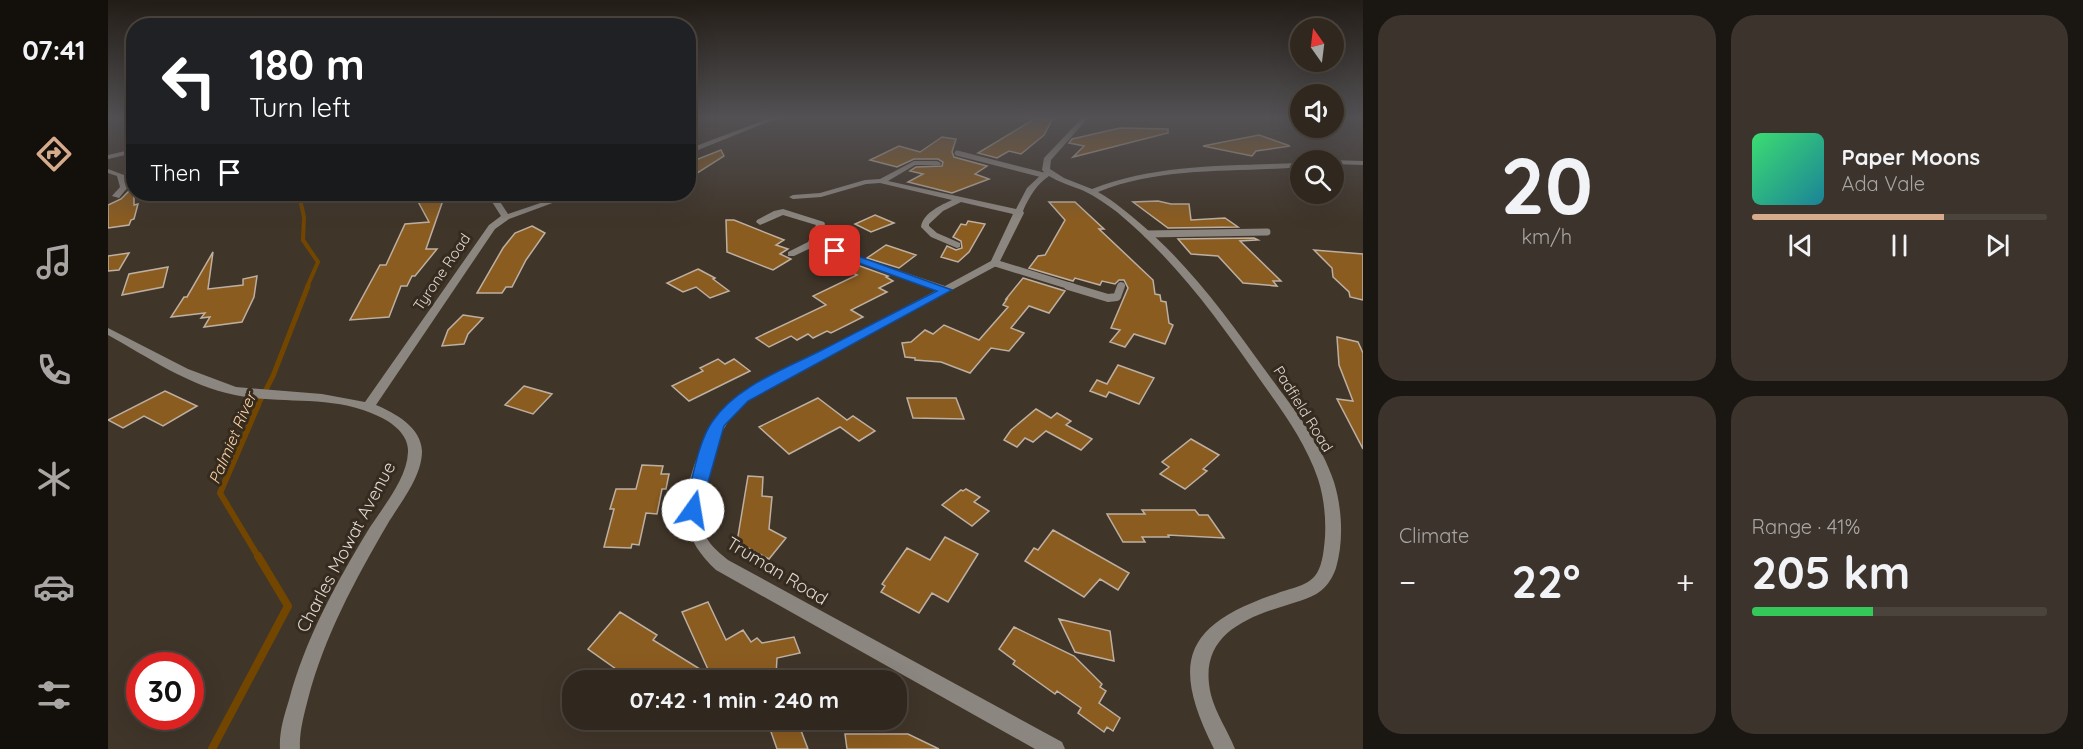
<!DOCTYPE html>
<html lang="en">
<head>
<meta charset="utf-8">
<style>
  :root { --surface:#30281f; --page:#3c342c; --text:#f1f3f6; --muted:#a8a6a4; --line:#4b443d; --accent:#d6ab8b }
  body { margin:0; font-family:Quicksand,sans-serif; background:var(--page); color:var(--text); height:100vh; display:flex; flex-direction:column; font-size:22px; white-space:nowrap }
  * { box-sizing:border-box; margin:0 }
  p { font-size:20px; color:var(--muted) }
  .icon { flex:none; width:33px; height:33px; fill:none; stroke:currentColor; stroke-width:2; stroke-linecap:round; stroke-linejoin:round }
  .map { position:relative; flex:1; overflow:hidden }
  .panel { display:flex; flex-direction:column; gap:15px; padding:15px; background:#1a1611; width:720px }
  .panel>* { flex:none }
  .hud { position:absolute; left:18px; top:18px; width:570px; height:183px; border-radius:24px; box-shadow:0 6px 24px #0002,0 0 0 2px var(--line); background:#202124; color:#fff; overflow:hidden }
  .needle { width:39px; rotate:346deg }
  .fabs { position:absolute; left:1182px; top:18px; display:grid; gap:12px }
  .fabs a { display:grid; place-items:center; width:54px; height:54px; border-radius:50%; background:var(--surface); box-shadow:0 6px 24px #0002,0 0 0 2px var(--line); font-size:30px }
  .speed { position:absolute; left:18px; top:652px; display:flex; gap:12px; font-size:30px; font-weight:700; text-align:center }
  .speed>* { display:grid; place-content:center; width:78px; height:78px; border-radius:50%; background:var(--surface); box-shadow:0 6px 24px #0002,0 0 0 2px var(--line); line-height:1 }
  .speed .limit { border:9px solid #d22; background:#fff; color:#111 }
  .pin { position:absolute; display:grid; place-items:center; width:51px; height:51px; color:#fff; margin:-26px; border-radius:12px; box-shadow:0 3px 9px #0006 }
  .me { position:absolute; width:66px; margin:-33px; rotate:13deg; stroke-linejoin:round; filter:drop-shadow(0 0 4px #0008) }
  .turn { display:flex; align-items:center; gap:21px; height:126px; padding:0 24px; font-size:27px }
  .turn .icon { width:78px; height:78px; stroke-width:2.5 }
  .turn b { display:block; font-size:42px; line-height:51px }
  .then { display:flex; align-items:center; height:57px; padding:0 24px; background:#0003; gap:12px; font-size:22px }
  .big { font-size:45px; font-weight:700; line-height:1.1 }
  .panel .tile { flex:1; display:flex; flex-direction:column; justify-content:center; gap:9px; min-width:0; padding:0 21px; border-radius:24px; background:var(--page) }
  .panel .dial { align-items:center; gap:0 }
  .dial b { font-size:78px; line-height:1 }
  .song { display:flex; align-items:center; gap:18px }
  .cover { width:72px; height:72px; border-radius:9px; background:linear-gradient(135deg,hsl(140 70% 55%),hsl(190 70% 35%)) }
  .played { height:6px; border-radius:3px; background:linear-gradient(90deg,var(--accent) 65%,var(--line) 65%) }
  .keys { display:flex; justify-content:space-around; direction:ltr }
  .heat { display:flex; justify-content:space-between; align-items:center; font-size:33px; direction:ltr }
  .charge { height:9px; border-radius:4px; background:linear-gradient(90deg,#34c759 41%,var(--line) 0) }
  .panel .tiles { flex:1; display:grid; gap:15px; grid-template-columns:repeat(2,1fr) }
  .trip { position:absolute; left:454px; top:670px; width:345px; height:60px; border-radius:24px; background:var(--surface); box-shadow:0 6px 24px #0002,0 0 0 2px var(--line); font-weight:700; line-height:60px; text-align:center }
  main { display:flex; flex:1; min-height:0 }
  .tabs { display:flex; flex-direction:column; width:108px; justify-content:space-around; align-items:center; background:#13100c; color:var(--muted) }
  .tabs .icon { width:42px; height:42px }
  .tabs .active { color:var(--accent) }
  .tabs b { font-size:27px; color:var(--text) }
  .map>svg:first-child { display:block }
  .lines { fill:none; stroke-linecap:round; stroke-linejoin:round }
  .stream-far3 { stroke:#734600; stroke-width:4 }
  .stream-far2 { stroke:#734600; stroke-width:5 }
  .stream-far1 { stroke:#734600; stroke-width:6 }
  .stream { stroke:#734600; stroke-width:8 }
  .building { fill:#8b5c20; stroke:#bdafa1; stroke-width:1.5 }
  .lane-far2 { stroke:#8c8680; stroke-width:5 }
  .lane-far1 { stroke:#8c8680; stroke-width:7 }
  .lane { stroke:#8c8680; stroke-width:8 }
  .street { fill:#8c8680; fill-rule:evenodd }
  .route { fill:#1a73e8; stroke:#114b97; stroke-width:1.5 }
  .labels { text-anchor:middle; stroke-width:6; stroke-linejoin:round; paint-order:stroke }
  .street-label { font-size:15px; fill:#dfd8d1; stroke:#362b1f }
  .water-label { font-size:16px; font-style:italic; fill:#fdd3a6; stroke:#362b1f }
  .near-street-label { font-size:18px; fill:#dfd8d1; stroke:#362b1f }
</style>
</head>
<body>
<main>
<nav class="tabs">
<b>07:41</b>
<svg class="icon active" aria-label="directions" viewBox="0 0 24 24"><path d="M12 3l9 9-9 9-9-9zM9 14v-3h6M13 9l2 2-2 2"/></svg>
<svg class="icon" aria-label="music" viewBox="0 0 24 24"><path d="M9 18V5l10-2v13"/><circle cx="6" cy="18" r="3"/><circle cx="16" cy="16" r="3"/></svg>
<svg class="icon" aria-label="phone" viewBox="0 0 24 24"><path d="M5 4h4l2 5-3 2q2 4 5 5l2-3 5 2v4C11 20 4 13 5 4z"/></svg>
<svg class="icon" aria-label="climate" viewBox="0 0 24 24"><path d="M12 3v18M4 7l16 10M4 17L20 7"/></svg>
<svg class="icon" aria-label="car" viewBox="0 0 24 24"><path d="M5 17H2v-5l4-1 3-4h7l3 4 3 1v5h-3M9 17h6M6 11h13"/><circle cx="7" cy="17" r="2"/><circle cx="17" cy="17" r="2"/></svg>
<svg class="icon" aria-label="filters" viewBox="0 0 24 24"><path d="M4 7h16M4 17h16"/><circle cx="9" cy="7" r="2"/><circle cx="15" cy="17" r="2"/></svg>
</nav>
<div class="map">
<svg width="1255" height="749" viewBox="0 0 1255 749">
  <rect width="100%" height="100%" fill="#403529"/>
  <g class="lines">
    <path class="stream-far3" d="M199 287 210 262 195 240 196 217 192 199 201 194"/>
    <path class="stream-far2" d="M149 407 165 376 200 286"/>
    <path class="stream-far1" d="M150 405 112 493 151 558"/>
    <path class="stream" d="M104 749 180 606 150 556"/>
  </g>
  <path class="building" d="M928 118H945L936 135 913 154 901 151 889 158 870 153Z
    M1012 128 1060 129V133L965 157 976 146 961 143 964 139Z
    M1151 135 1182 146 1148 151 1144 156 1095 146Z
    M834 137 848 139 844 152 846 157 879 166 867 174 881 179 844 193 800 182 815 174 802 171 808 167 834 166 835 162 830 159H806L789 167 762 160 791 146 812 152Z
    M613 150 616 156 580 179V163Z
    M26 186V205L30 204 26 219 23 220 21 225 0 228V205L13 199Z
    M306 194H328L334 203 318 249H329L307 276H304L299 286H293L281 317 242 320 272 265H278L297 224 321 222Z
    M1050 201 1063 204H1081L1083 220 1117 218 1130 227 1060 228 1025 202Z
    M941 202H967L996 229H991L1045 280 1047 294 1052 295 1053 301 1058 302 1061 323 1065 325 1057 344 1026 334 1017 347 1002 342 1012 330 1003 328 1020 288 1016 280H1011L1007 284 994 281 992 285 967 278 965 281 921 268 930 256 937 255 957 220Z
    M767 215 786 223 763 232 747 224Z
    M618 220H626L676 240 668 245 680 249 672 254 683 259 665 270 619 252Z
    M860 221 877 224 861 252 850 262 833 257 839 246 848 250 854 248 853 241 845 237 853 224 858 225Z
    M424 226 437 233 418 260 404 287H398L394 293H369L395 248 407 233Z
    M1146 238 1150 240 1132 241 1173 281H1165L1169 286 1135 283 1110 256 1083 254 1070 239Z
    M778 245 808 255 791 268 759 258Z
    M1206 250 1255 254V300L1242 297 1241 292 1225 277 1224 268Z
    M105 252 100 289 135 285V279L149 276 146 297 134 322 96 327 102 317 93 318 97 313 63 317 76 297H79Z
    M21 253 11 270 0 271V256Z
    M749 265 780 276 778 277 785 281 771 288 779 292 743 310 755 317 723 333 719 331 705 338 700 334 689 340 683 336 661 347 648 338 718 305 705 296 749 275 741 271Z
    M60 267 55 287 14 295 21 274Z
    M590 269 607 278 605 279 621 291 602 298 588 287 575 292 559 283Z
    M915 278 957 291 941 313 921 306 903 328 916 333 901 351 883 348 862 373 833 362 807 360V358L797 357 794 343 803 342 817 330 825 334 836 325 871 340 900 307 895 305 899 299H898Z
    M355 315 375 318 360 334 356 344 334 346 340 330Z
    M1229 337 1250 342 1255 353V449L1229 399 1245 401 1231 365Z
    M610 359 617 364 626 359 642 371 581 401 564 386 595 371 592 368Z
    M1010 365 1046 378 1031 404 1001 392 998 397 982 391 989 380 999 384Z
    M416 386 444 394 425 414 397 405Z
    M57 391 89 406 55 426 36 416 15 428 0 420Z
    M710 398 739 420 745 416 767 431 751 441 732 427 681 454 651 427Z
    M799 398H848L856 419 805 418Z
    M928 409 943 418 949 413 963 421 958 425 984 439 973 450 938 431 925 442 917 438 909 447 896 440 903 430Z
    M1083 439 1111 455 1095 469 1099 471 1077 489 1052 474 1061 467 1054 462Z
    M534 465 555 466 553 474H561L558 489H554L549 514 538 513 531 545 524 544 523 548 496 547 506 509H502L508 489H528Z
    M640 476 655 477 654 496 664 497 661 529 678 538 661 559 629 542Z
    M858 489 872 497 866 502 881 511 864 526 834 505 853 490 855 491Z
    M1034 510H1087L1091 515H1100L1116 538 1060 535 1061 537H1034L1037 542H1015L999 514H1037Z
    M945 530 1021 573 1010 590 992 579 976 597 917 561 926 548 930 550Z
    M837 537 870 554 840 602 824 593 811 613 773 592 777 586 774 584 799 548 822 560Z
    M600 602 618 640 635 630 643 642 649 638 654 643 686 637 692 653 669 658 668 676 653 673 644 681H525L480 649 512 612 549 635 545 640 603 676 574 612Z
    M951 619 1002 631 1006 661 967 652Z
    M906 627 966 656 994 684 992 687 998 691 991 703 1012 718 1005 731 999 727 996 732 970 713 973 708 949 691 947 694 905 664 907 661 891 649Z
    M689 720 700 749H669L662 729Z
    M737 734H800L831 749H739Z"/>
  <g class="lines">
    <path class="lane-far2" d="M849 153 935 175"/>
    <path class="lane-far1" d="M1039 234 1159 232
      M887 263 965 287"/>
    <path class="lane" d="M960 286 1000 298 1009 297 1013 286"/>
    <path class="street" d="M662 118H670L580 154V149Z
      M974 118H980L943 160 942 169 956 178 984 189C1051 163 1122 166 1192 163V167C1124 173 1055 166 990 192 1006 201 1020 213 1034 225 1084 268 1121 320 1160 374 1184 407 1213 442 1226 482 1234 508 1236 541 1228 568 1226 574 1222 582 1217 587 1207 598 1190 601 1176 606 1130 620 1090 640 1103 695 1108 714 1120 731 1127 749H1106C1062 661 1076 625 1170 593 1183 588 1201 586 1209 573 1215 563 1216 548 1217 537 1218 518 1216 497 1210 479 1198 443 1175 412 1153 381 1109 318 1068 261 1009 212 998 204 987 196 974 190 963 186 951 182 941 176 928 185 921 197 915 211L916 213 890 265 661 389C649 395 636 402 627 413 604 438 583 509 600 540 605 548 613 554 620 560L954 742 957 749H927L608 570C593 556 582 541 578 520 573 490 596 431 616 408 624 399 635 393 646 387L829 290 705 247 686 256H680V252L700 242 708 225 675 215 652 225 648 222 649 220 666 211 675 209 716 222 717 224 709 243 837 286 883 261 905 214 853 202 835 211 821 224V226L829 233 852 243V247L849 248 823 237 813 227C815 213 833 205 844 200L772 183 758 184 713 197 685 199 681 197 685 195 712 193 757 180 772 179 806 161H829L833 163 832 165H807L780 181 908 209 919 188 936 172 934 170 936 158Z
      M26 149V153L0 159V155Z
      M1223 160 1255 161V165L1226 164V160Z
      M0 169 16 175 20 187 11 198 4 196 12 187 9 176 0 173Z
      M379 194H387L400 214 459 194H469L401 219 387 229 268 405C287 413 313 427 314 451 314 477 292 503 279 525 247 580 216 637 200 699 196 715 191 732 192 749H172C171 732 176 716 181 700 197 640 227 585 259 532 273 509 299 480 300 452 301 435 284 422 270 416 225 394 174 405 127 395 81 386 40 357 0 335V328L80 369 128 387 214 394 257 402 381 225 393 216Z"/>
  </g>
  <linearGradient id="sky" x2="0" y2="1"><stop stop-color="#231d17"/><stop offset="0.53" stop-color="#535154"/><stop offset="1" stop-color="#535154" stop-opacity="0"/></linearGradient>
  <rect width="1255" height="222" fill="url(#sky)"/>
  <path class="route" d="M727 248 844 290 640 401 616 426 591 514 585 516 579 514 576 510C584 484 589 444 604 422 628 386 677 369 714 350 753 330 791 310 829 291L723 253 721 251Z"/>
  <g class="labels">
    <g class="street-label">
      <text transform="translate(334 272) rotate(-56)" y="5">Tyrone Road</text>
      <text transform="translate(1195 409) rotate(58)" y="5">Padfield Road</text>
    </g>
    <g class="water-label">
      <text transform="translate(124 438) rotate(-67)" y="6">Palmiet River</text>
    </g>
    <g class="near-street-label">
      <text transform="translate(238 547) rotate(-62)" y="6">Charles Mowat Avenue</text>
      <text transform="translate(669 571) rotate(31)" y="6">Truman Road</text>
    </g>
  </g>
</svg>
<div class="fabs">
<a><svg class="needle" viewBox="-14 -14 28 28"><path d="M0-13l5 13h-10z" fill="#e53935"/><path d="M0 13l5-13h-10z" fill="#a8a6a4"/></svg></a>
<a><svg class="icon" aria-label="sound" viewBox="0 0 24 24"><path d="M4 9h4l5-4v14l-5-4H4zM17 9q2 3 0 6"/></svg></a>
<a><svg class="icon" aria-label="search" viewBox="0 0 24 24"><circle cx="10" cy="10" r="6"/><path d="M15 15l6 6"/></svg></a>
</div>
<div class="speed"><div class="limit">30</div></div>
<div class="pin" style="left:727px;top:251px;background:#d93025"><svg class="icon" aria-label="arrive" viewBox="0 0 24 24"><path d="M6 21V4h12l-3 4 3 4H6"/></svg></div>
<svg class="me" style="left:585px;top:510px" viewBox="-20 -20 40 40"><circle r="19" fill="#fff"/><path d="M0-13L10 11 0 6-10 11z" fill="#1a73e8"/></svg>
<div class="trip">07:42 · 1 min · 240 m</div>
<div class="hud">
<div class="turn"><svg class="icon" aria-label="left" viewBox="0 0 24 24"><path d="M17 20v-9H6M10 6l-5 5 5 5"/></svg><div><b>180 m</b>Turn left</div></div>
<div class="then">Then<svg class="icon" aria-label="arrive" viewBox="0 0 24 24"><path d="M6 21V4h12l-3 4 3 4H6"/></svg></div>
</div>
</div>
<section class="panel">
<div class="tiles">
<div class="tile dial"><b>20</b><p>km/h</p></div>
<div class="tile">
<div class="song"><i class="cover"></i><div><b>Paper Moons</b><p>Ada Vale</p></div></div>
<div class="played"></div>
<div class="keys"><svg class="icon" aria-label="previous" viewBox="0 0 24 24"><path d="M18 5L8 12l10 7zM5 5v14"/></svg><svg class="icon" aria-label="pause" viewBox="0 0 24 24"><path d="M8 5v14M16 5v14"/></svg><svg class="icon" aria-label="next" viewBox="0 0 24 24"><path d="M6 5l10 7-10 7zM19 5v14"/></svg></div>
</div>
<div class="tile"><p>Climate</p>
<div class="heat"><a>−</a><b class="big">22°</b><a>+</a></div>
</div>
<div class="tile"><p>Range · 41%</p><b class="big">205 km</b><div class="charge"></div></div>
</div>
</section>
</main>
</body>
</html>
